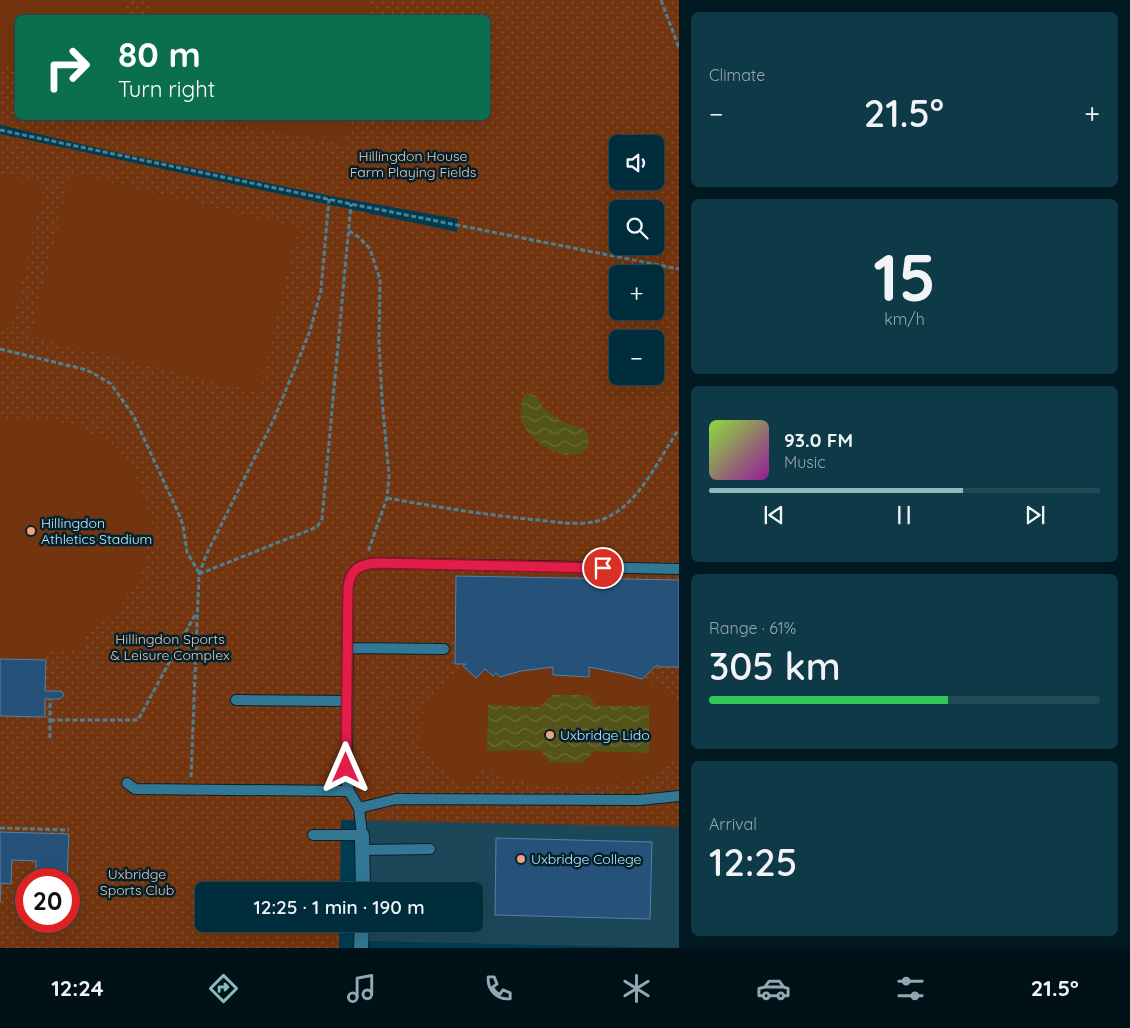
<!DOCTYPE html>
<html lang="en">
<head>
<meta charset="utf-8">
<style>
  :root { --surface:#002d3c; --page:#0e3947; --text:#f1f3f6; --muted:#95a8af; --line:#224956; --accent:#8bbbb9 }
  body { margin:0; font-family:Quicksand,sans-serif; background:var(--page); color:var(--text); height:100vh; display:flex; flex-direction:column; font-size:19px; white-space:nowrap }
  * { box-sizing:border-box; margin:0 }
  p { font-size:16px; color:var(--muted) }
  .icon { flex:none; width:28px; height:28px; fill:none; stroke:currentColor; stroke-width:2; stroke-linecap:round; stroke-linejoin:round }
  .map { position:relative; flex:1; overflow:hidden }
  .drawer { display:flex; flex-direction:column; gap:12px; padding:12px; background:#001921; width:451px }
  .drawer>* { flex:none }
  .guide { position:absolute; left:15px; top:15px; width:475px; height:105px; border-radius:8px; box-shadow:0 5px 20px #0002,0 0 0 1px var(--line); background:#0b6e4f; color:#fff; overflow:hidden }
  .tools { position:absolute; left:609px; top:135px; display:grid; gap:10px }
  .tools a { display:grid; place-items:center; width:55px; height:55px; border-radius:8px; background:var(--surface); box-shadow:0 5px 20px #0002,0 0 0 1px var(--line); font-size:25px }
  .speed { position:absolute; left:15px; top:868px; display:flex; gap:10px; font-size:25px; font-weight:700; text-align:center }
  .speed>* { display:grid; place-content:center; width:65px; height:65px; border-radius:50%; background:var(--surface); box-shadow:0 5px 20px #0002,0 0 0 1px var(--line); line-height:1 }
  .speed .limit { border:8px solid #d22; background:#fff; color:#111 }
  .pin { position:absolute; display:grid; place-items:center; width:42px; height:42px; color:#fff; margin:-21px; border:2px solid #fff; border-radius:50%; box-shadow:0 1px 5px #0007 }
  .me { position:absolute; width:55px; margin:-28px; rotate:0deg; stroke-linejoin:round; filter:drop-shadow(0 0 4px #0008) }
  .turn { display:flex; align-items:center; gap:18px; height:105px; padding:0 20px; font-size:22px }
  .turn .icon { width:65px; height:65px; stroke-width:2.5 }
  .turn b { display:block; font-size:35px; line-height:42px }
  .big { font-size:38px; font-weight:600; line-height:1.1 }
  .drawer .card { flex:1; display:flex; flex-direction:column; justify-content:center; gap:8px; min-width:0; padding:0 18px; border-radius:8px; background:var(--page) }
  .drawer .dial { align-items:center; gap:0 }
  .dial b { font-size:65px; line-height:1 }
  .song { display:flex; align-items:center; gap:15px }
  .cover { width:60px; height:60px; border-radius:8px; background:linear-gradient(135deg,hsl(90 70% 55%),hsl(300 70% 35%)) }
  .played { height:5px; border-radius:2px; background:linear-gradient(90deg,var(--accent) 65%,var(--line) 65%) }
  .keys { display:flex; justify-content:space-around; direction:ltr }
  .heat { display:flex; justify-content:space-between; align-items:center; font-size:28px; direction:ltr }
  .charge { height:8px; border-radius:4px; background:linear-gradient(90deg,#34c759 61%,var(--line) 0) }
  .trip { position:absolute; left:195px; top:882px; width:288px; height:50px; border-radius:8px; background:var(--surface); box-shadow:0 5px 20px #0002,0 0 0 1px var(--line); font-weight:600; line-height:50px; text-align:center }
  .tabs { display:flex; height:80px; justify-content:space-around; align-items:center; background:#001218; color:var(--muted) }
  .tabs .icon { width:35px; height:35px }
  .tabs .on { color:var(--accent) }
  .tabs b { font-size:22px; color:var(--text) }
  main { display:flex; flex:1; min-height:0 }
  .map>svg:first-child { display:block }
  .built { fill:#1c4758 }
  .grass { fill:url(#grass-dots); fill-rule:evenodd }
  .pitch { fill:#72350f }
  .water { fill:url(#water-waves) }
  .building { fill:#26527a; stroke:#5481ac }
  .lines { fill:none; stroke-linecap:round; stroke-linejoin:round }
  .service-casing { stroke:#0a2029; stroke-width:12 }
  .minor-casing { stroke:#0a2029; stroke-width:16 }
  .path { stroke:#4e8092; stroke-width:3; stroke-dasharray:5 2.5; stroke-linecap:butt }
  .service { stroke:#327895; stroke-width:10 }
  .minor { stroke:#327895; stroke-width:14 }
  .route-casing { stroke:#92132f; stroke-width:12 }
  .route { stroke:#e11d48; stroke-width:9 }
  .poi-dot { fill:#f0a27a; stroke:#03212c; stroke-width:2 }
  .labels { text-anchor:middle; stroke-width:5; stroke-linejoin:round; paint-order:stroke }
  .park-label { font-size:14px; fill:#f6c6ad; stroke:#03212c }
  .poi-label { font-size:14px; fill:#c7e9f8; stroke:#03212c; text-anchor:start }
</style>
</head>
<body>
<main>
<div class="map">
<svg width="679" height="948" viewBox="0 0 679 948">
  <defs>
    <pattern id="grass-dots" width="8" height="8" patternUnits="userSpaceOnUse" patternTransform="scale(1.25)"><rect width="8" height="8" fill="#72350f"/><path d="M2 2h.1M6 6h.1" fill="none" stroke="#855233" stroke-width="1.8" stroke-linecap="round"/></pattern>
    <pattern id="water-waves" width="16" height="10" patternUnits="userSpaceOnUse" patternTransform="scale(1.25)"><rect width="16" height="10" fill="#545318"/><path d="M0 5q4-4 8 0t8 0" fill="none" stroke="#6b6c3a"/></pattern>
  </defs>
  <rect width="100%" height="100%" fill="#003c50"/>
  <path class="built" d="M364 820 679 827V948L364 941V924H474V891H364Z"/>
  <path class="grass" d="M0 0H679V827L341 820 340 891H204V924H339V948H0V134L457 232 458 219 331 196 111 151 0 125ZM18 18H488V118H18ZM618 144H655V181H618ZM618 209H655V246H618ZM618 274H655V311H618ZM618 339H655V376H618ZM26 879H69V921H26Z"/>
  <path class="pitch" d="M0 0H126L122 17 18 18 17 67 0 64Z
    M150 0H356L371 3 369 17H147Z
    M204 118H350L345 144Z
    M0 173 44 184 11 328 0 326Z
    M71 173 298 228 258 392 31 336Z
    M0 419C19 419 39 418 58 422 93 427 126 452 140 486 145 498 147 510 150 523H153V537H149C144 581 125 611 86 632L85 649 44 650 43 663H0Z
    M463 666 476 678 485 669 496 673 500 677 521 671 553 667 554 675 588 677 589 667C619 672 657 677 679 701V756C638 793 564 792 513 780 502 777 491 772 481 767L462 785 422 744 423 706Z"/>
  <path class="water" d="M527 393 536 396C540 407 560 422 571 425 576 426 581 426 585 430 591 436 590 449 581 453 562 462 528 441 522 421 520 415 521 405 522 398Z
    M552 695H588L596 706H649V753L594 751 583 763 550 762 540 750 487 751 488 705 540 707Z"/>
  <path class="building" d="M456 576 679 580V667H659L657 665 642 679 625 674 589 667V677L553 675V667L521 671 500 677 496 673 493 676 485 669 476 678 463 666 466 664H455Z
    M0 659 46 660 45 691H61L64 695 60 699H45V717L0 716Z
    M0 832 69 834 67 879H36V861L12 860 11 884 1 883 0 903Z
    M496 838 652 842 650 919 495 915Z"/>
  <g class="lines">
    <g class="service-casing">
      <path id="service" d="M347 648 444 649
        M236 700 346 701
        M127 783 135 789 349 791
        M359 808 396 799 640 800 679 796
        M313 835H362L359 808 349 791 347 782 348 588C350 570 359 564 377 563L679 569
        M364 850 430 849"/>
    </g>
    <g class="minor-casing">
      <path id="minor" d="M362 835 363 891
        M361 948 362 924"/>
    </g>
    <path class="path" d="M661 0 679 48
      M0 130 351 204 679 269
      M349 231 360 238 370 249 380 279 379 343 382 399 389 475 387 498 368 552
      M0 349 83 369 93 373 111 384 133 415 178 512 183 525 187 552 199 573
      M387 498C437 507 486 515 537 520 560 522 586 528 608 517 641 501 659 458 679 429
      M199 574 317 527 322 519 351 204
      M50 720H138L196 613
      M50 738V699
      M191 777 199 574 207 553 274 419 310 331 321 290 329 199
      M0 828 69 830"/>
    <use href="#service" class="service"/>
    <use href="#minor" class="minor"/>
  </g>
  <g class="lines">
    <g class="route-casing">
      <path id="route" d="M346 768 348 588C350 570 359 564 377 563L603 568"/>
    </g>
    <use href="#route" class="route"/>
  </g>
  <g class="poi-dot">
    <circle cx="31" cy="531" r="5"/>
    <circle cx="550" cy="735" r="5"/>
    <circle cx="521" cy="859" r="5"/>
  </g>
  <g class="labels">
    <g class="park-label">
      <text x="413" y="161">Hillingdon House<tspan x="413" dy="16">Farm Playing Fields</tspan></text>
      <text x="170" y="644">Hillingdon Sports<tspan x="170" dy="16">&amp; Leisure Complex</tspan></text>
      <text x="137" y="879">Uxbridge<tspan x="137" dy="16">Sports Club</tspan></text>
    </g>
    <g class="poi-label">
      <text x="41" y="528">Hillingdon<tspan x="41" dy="16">Athletics Stadium</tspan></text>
      <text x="560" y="740">Uxbridge Lido</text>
      <text x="531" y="864">Uxbridge College</text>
    </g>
  </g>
</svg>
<div class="tools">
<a><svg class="icon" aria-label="sound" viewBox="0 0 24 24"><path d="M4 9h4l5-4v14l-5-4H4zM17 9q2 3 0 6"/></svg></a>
<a><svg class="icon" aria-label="search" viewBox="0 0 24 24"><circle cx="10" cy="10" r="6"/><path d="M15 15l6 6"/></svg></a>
<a>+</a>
<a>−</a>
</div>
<div class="speed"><div class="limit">20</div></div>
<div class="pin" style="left:603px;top:568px;background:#d93025"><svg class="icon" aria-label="arrive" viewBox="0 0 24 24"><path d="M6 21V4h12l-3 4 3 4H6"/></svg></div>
<svg class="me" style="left:346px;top:768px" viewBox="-20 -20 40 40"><path d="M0-17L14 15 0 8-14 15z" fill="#e11d48" stroke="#fff" stroke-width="4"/></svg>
<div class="trip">12:25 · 1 min · 190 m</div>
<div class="guide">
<div class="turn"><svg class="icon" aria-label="right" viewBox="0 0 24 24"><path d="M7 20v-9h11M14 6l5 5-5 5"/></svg><div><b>80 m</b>Turn right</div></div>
</div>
</div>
<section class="drawer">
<div class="card"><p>Climate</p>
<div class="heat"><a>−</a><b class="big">21.5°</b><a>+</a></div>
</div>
<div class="card dial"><b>15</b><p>km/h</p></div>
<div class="card">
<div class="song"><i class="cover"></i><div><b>93.0 FM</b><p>Music</p></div></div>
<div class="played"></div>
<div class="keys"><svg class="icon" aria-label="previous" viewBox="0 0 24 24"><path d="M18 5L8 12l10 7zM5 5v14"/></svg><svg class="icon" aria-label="pause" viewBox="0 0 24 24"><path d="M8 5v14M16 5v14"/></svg><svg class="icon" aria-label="next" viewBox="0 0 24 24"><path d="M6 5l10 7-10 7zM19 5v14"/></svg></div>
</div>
<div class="card"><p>Range · 61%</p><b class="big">305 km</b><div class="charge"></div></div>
<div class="card"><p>Arrival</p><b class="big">12:25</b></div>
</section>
</main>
<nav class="tabs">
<b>12:24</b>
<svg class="icon on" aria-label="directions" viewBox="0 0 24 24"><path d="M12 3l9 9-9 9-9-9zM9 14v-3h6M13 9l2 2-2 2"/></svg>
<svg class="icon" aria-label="music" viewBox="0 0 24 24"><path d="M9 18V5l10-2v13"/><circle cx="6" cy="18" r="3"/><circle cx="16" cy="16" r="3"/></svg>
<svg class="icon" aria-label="phone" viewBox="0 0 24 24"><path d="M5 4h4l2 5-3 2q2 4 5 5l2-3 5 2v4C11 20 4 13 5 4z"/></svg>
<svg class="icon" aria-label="climate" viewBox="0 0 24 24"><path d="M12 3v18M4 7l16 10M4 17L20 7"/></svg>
<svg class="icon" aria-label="car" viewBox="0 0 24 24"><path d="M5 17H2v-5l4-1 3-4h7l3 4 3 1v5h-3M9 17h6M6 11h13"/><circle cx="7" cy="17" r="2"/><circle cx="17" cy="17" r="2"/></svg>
<svg class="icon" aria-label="filters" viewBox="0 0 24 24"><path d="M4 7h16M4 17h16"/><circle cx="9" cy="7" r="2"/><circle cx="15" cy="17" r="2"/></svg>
<b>21.5°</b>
</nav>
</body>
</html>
